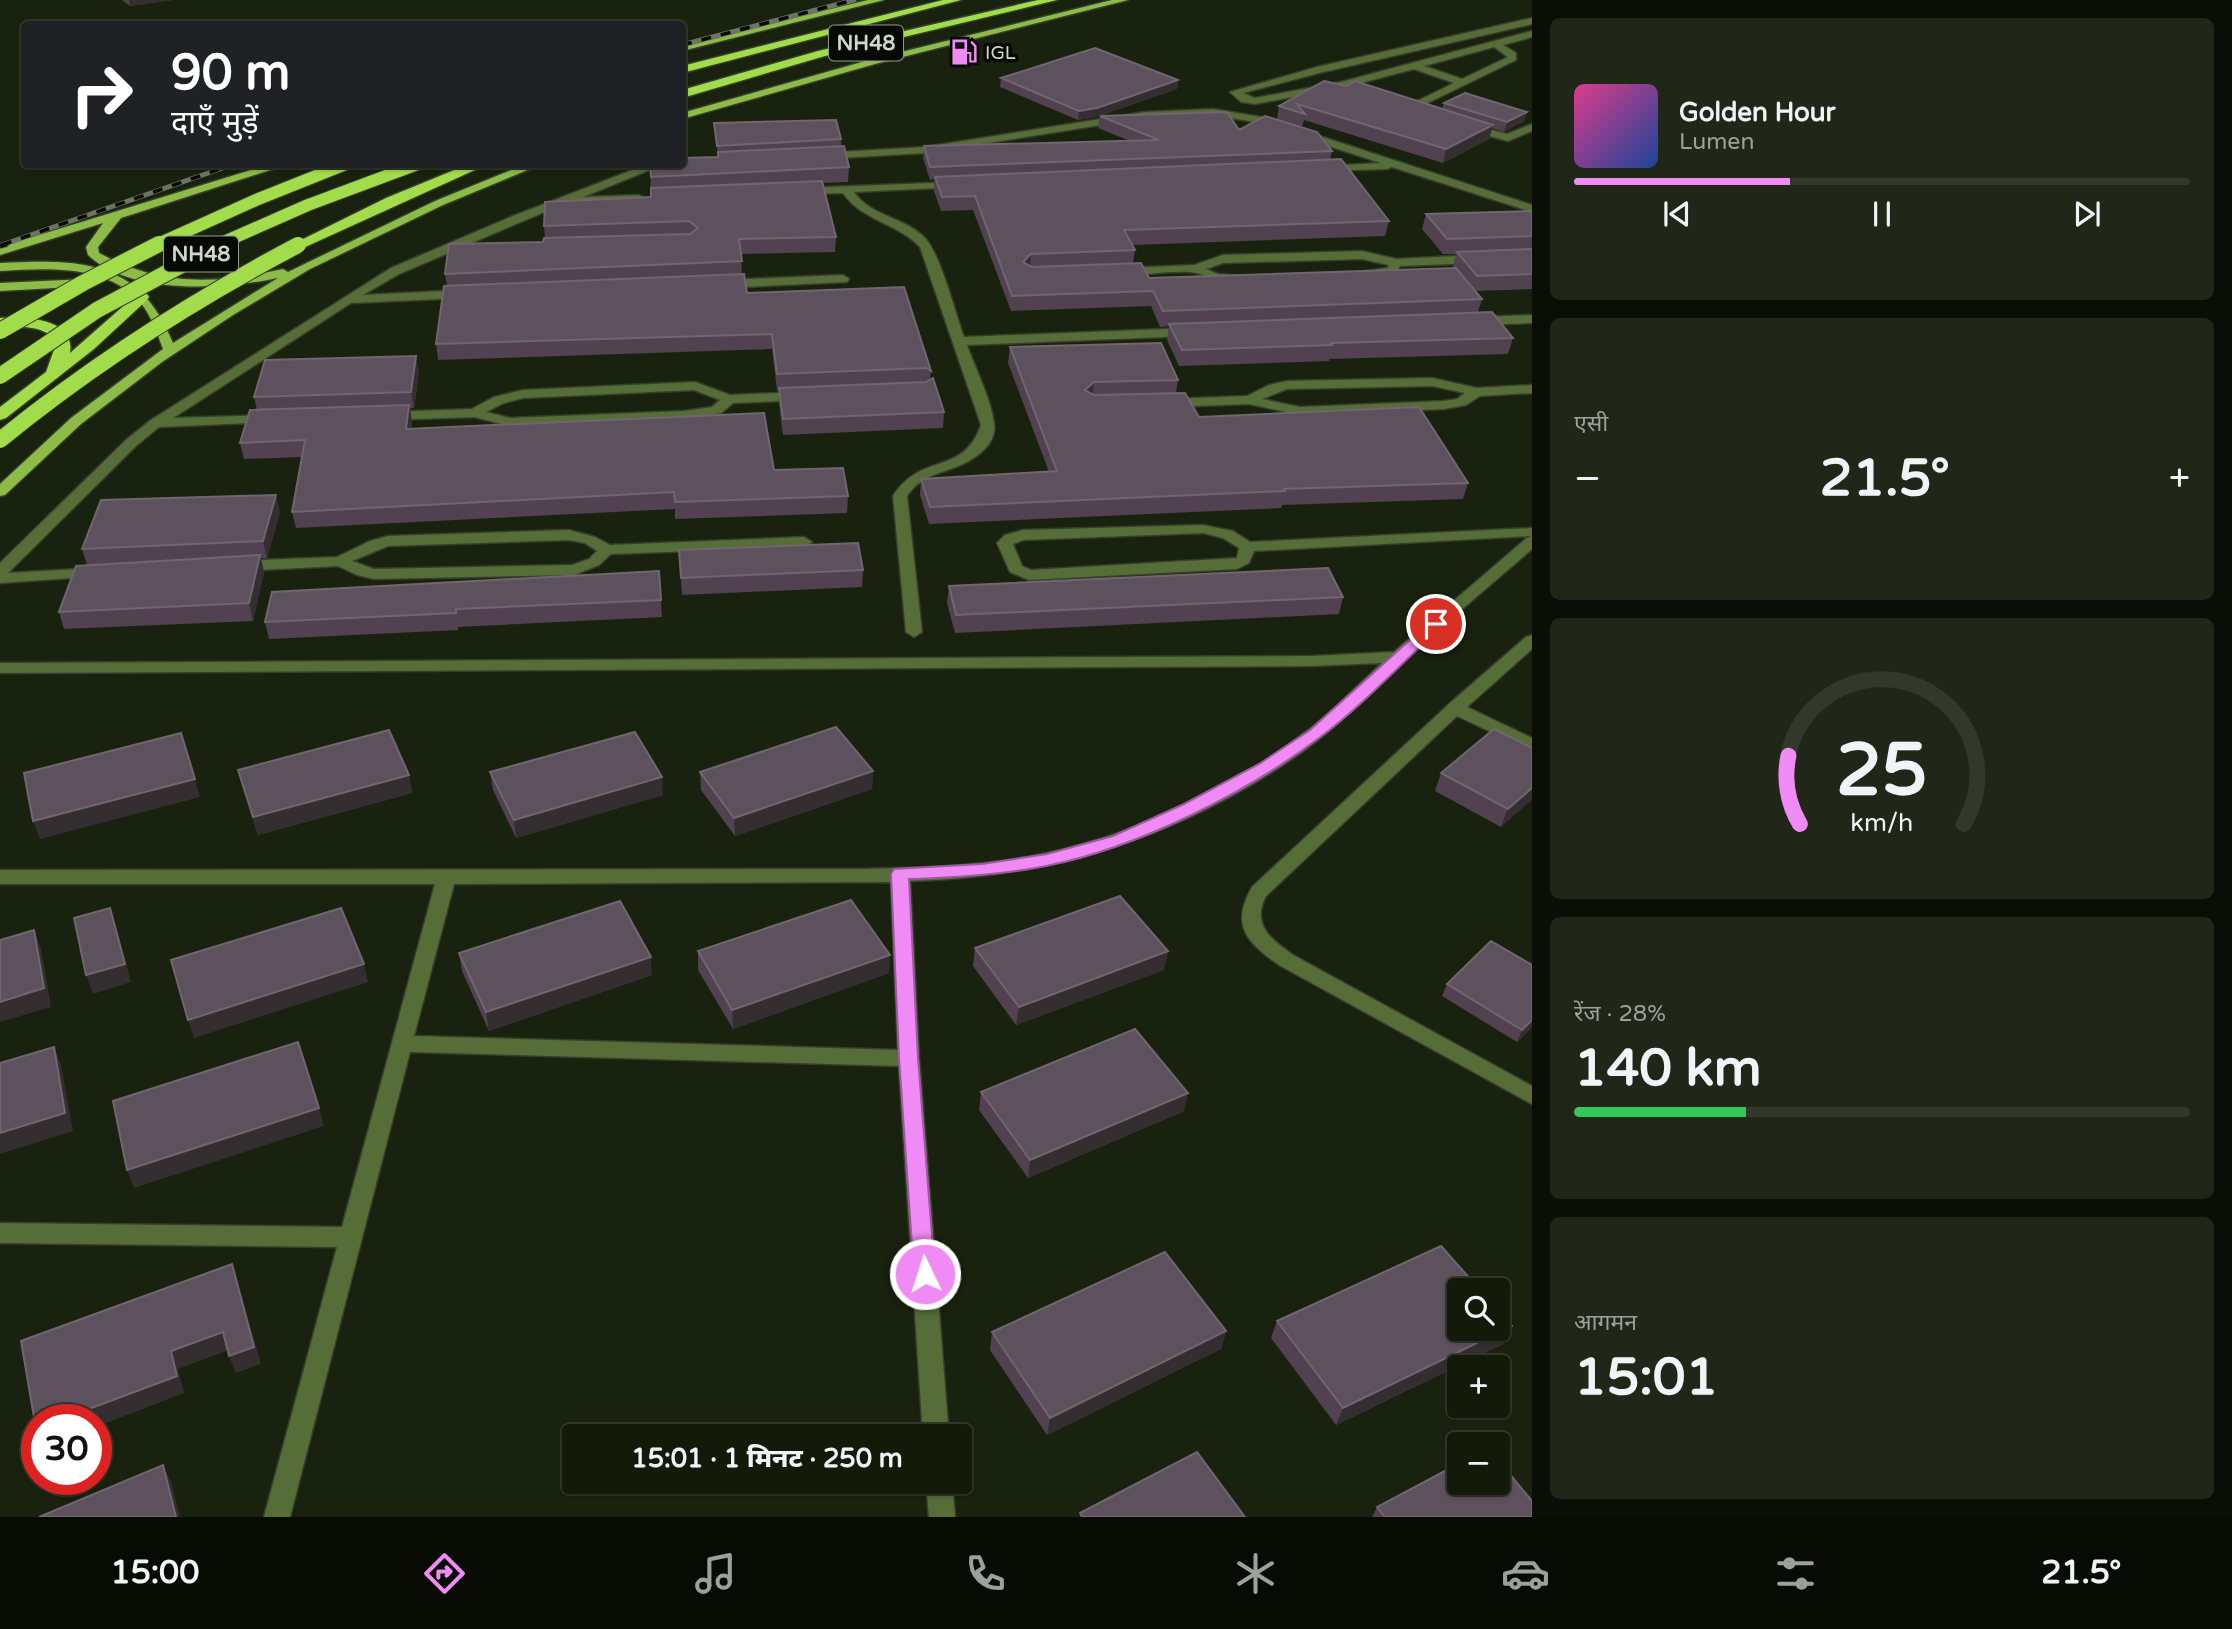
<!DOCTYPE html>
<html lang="hi">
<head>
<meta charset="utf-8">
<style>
  :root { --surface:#131a0a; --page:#202718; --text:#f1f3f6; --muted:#9da19c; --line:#32382b; --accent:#f08bf5 }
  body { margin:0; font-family:"Varela Round","Noto Sans Devanagari",sans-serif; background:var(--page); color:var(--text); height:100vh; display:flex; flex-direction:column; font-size:26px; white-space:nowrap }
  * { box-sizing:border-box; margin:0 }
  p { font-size:23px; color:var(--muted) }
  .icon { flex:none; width:38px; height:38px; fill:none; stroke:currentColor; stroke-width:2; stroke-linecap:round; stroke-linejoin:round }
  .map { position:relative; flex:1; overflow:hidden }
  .side { display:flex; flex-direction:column; gap:18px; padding:18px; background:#0a0e06; width:700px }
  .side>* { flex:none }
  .guide { position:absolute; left:21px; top:21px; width:665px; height:147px; border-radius:7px; box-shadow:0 2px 5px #0004,0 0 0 2px var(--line); background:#202124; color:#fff; overflow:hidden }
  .fabs { position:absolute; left:1447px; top:1278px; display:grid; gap:14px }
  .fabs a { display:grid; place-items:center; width:63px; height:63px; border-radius:7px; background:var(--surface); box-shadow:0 2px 5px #0004,0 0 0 2px var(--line); font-size:35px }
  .speed { position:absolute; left:21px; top:1404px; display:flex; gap:14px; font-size:35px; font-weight:700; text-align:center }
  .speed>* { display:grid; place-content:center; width:91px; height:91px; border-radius:50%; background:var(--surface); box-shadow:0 2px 5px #0004,0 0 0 2px var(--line); line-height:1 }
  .speed .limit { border:10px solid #d22; background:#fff; color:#111 }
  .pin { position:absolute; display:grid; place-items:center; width:60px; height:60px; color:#fff; margin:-30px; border:4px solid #fff; border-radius:50%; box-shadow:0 2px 7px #0007 }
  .me { position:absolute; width:77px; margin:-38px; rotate:356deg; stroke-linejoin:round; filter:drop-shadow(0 0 5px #0008) }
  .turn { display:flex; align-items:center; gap:24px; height:147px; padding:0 35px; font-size:32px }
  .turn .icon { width:91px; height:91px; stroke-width:2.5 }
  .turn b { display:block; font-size:49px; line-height:60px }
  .big { font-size:52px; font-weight:800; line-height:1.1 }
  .side .widget { flex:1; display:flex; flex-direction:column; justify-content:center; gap:10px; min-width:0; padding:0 24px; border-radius:10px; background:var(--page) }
  .side .dial { align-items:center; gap:0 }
  .dial svg { height:182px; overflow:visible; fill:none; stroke:var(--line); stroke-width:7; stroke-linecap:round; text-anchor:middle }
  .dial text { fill:var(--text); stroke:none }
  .song { display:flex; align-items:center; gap:21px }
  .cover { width:84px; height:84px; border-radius:10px; background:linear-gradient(135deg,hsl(330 70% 55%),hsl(220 70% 35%)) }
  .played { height:7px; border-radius:4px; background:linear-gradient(90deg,var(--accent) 35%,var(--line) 35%) }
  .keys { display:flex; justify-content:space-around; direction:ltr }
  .heat { display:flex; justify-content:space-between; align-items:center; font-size:38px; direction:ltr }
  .charge { height:10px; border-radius:5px; background:linear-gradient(90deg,#34c759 28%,var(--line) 0) }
  .trip { position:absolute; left:562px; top:1424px; width:410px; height:70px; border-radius:7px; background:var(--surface); box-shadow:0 2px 5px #0004,0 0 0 2px var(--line); font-weight:800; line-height:70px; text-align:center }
  .tabs { display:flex; height:112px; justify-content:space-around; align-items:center; background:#080a04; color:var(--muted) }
  .tabs .icon { width:49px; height:49px }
  .tabs .selected { color:var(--accent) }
  .tabs b { font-size:32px; color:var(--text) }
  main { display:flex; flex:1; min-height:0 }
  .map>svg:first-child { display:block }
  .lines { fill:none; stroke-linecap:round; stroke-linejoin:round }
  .minor-casing { stroke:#363f2c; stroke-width:3 }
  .major-casing { stroke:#363f2c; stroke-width:3 }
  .highway-casing { stroke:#363f2c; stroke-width:3 }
  .minor { fill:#566d38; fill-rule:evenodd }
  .major { fill:#8cbc47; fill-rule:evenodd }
  .highway { fill:#a2dc4b; fill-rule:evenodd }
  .rail-far1-casing { stroke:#6c7463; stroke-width:5 }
  .rail-casing { stroke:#6c7463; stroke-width:6 }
  .rail-far1 { stroke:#070a04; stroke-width:3.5; stroke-dasharray:10; stroke-linecap:butt }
  .rail { stroke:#070a04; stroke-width:4.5; stroke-dasharray:12; stroke-linecap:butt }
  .highway-bridge-far1-casing { stroke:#363f2c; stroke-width:14; stroke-linecap:butt }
  .highway-bridge-casing { stroke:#363f2c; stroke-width:18; stroke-linecap:butt }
  .highway-bridge-far1 { stroke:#a2dc4b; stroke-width:12 }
  .highway-bridge { stroke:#a2dc4b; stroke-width:16 }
  .wall { fill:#514151 }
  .shaded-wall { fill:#352e31 }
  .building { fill:#5e515e; stroke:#70666f; stroke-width:2 }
  .route { fill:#f08bf5; stroke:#9c5a9f; stroke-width:2 }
  .labels { text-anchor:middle; stroke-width:7; stroke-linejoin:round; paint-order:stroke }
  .far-poi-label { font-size:19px; fill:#d0d6c9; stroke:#070a04; text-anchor:start }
  .shield { fill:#070a04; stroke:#94998e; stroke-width:2 }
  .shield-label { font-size:21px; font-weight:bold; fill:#d0d6c9 }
</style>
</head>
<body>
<main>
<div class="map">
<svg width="1532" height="1517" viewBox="0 0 1532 1517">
  <rect width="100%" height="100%" fill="#19220e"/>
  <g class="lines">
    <g class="minor-casing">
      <path id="minor" d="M1532 18V24L1319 73 1243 93 1255 98 1341 82 1532 31V37L1503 45 1516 53V60L1409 112 1404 109 1405 107 1454 83 1414 69 1342 88 1255 104 1241 102 1230 92 1317 67ZM1494 47 1508 57 1462 79 1424 66Z
        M1213 109 1261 117 1532 205V212L1392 167 1387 169 1320 171V167L1324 166 1381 163 1255 122 1213 115 1145 118 925 153 822 159 817 156 822 153 925 147 1145 112Z
        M1468 124 1507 134 1532 124V131L1508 141 1464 129 1463 127Z
        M648 164H664L583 197 639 195 645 198 643 200 563 204 399 274 363 295 464 290 470 294 464 298 351 303 173 418 270 415 277 419 275 422 159 427 137 445 8 573 95 568 103 573 100 576 0 583V563L127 439 151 420 391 268 513 216Z
        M957 182 963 185 961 187 854 192C870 216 903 217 923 236 940 251 955 313 964 337L1190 328 1196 332 1190 336 967 345C975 368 991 399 994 423 998 446 971 462 953 468 934 475 919 478 907 496L922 632 914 637 906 632 893 496C922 451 963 477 981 425L920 247C898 223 862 221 843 193L803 194 797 191 803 188Z
        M1362 251 1396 259 1477 255 1483 259 1477 263 1400 266 1395 274 1371 278 1365 274 1367 271 1387 268 1389 265 1362 259 1223 263 1206 269 1218 274 1239 276V282C1223 284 1212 277 1197 273 1178 269 1145 275 1125 276L1119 272 1125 268 1194 265 1223 255Z
        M843 275 849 279 847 282 723 288 717 284 723 280Z
        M1532 315V323L1477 325 1471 321 1477 317Z
        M1432 378 1477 388 1532 385V393L1480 396 1466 405 1444 409 1300 415 1249 404 1169 407 1162 403 1169 399 1247 396 1269 385 1287 381ZM1432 386 1465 393 1457 399 1444 401 1300 407 1262 399 1287 389Z
        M695 382 730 395 803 392 810 396 803 400 733 403 721 413 684 419 510 426 474 417 388 420 381 416 388 412 472 409 494 397 523 390ZM694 390 720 400 712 407 684 411 510 418 486 412 504 403 523 398Z
        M1203 525 1233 531 1250 542 1532 528V549C1488 587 1443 625 1400 664 1368 694 1338 726 1302 752 1186 834 1051 878 910 881L919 1058 949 1437H923L899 1066 410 1052 290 1517H264L337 1247 0 1243V1223L342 1227 435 884H0V870L863 869C917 868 973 867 1027 857 1128 839 1231 791 1311 728 1337 708 1359 684 1382 663L1312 666 0 673V663L1312 656 1394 652 1527 538 1532 536 1254 551 1249 563 1237 569 1029 580 1010 572 997 543 1005 535 1023 530ZM1203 533 1223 538 1239 548 1237 558 1031 570 1022 566 1013 544 1023 540ZM891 882 898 1050 414 1036 454 884Z
        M569 530 595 537 610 545 804 537 812 542 804 547 611 554 599 565 574 575 374 579 357 575 338 566 238 571 230 566 238 561 337 557 370 541 388 536ZM569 540 585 543 597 551 589 559 572 565 374 569 352 561 388 546Z
        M1532 635V649L1467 707 1532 738V751L1457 716 1266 896C1251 925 1271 939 1293 955L1532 1086V1104L1279 965C1247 942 1230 926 1252 887L1449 704 1526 637Z
        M926 1482H952L955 1517H929Z"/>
    </g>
    <g class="major-casing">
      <path id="major" d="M868 0H884L682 51V45Z
        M1112 0H1128L875 64 682 119V113L869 60Z
        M271 164H289L121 218 98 247 99 253C162 287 215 284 283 269L288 272 435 201 526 164H542L443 205 310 269 233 315 162 362 81 424 5 495 0 496V484L71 418 163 349C157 333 151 314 139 301 105 264 46 268 0 271V263C80 259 140 259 173 343L278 278C224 289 132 296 88 255L86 247 103 223 0 255V247Z
        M86 279 90 280V286L0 291V283Z"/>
    </g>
    <g class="highway-casing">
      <path id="highway" d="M943 0H961L682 73V66Z
        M1038 0H1057L825 56 682 98V90L818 51Z
        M469 164H488L303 248H293L291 245 386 198Z
        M142 293 147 294 149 297 147 300 94 349 6 418 0 420V407L46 372 56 344C47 323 18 328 0 326V318C24 316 76 318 70 353L137 294Z"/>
    </g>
    <use href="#minor" class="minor"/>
    <use href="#major" class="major"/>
    <use href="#highway" class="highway"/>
    <g class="rail-far1-casing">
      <path id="rail-far1" d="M682 45 854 0
        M2 245 234 164"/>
    </g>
    <g class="rail-casing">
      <path id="rail" d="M0 246 7 244"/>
    </g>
    <use href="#rail-far1" class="rail-far1"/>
    <use href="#rail" class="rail"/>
    <g class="highway-bridge-far1-casing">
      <path id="highway-bridge-far1" d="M156 245 256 200 346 164
        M217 245 308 205 418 164"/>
    </g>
    <g class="highway-bridge-casing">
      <path id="highway-bridge" d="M0 331 83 283 159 244
        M0 376 97 310 221 244
        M0 440C93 364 192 301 298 245"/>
    </g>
    <use href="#highway-bridge-far1" class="highway-bridge-far1"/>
    <use href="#highway-bridge" class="highway-bridge"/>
  </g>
  <path class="wall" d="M122 0H173L130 6Z
    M1001 78 1178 80 1177 89 1096 117 1078 120 1000 87Z
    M1324 81 1442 109 1444 103 1527 112 1524 121 1504 132 1492 128 1489 139 1443 163 1304 120 1302 128 1332 151 1330 160 1389 221 1385 236 1132 245 1135 250 1133 263 1149 278 1454 268 1453 267 1456 254H1443L1422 229 1426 214 1532 211V289L1475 291 1482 299 1478 312 1513 338 1508 354 1329 359V361L1179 366 1167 340 1169 326 1160 327 1151 306 1011 311 973 210 941 211 934 191V179L930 180 923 158 924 146 1130 141 1098 128 1100 116 1239 130 1277 119 1279 106Z
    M714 123 841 139V146L849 167 848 182 823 183 836 237 835 252 741 254 742 274 747 293 931 371 930 379 944 412 943 428 783 435 779 404V390H777L772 349 438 360 436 344 447 286 445 274 543 242 545 238 544 226 651 197 650 164 718 157Z
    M1010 347 1178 380 1176 393 1199 417 1468 483 1463 499 1282 505 1281 508 929 524 920 495 921 479 1049 472 1008 363Z
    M419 372 414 408H410L412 422 411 428 774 470 848 496 847 513 675 519V509L296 528 292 512 302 457 244 459 240 443 257 410 254 397Z
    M280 512 267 558H261L264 572 253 621 64 629 59 612 87 565 82 549Z
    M679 550 863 570 862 587 682 595Z
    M659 571 662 617 458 627V630L269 639 265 622Z
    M949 586 1343 597 1339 614 955 633 947 603Z
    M1532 748 1501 827 1435 791 1441 773Z
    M238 770 409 775 412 793 258 835Z
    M873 771 872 789 735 836 701 790 700 772Z
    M490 772 663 795 516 838 493 790Z
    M975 948 1168 951 1164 970 1016 1025 973 966Z
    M698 951 889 973 733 1029 698 970Z
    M459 953 652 975 489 1031 462 971Z
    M1532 965V1027L1517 1042 1442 996 1447 984Z
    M981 1092 1184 1111 1028 1178 979 1110Z
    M1277 1321 1512 1326 1503 1344 1336 1425 1271 1338Z
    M1226 1331 1221 1349 1047 1435 990 1350 992 1332Z
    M1377 1507 1532 1517H1372Z"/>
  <path class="shaded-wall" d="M129 0H173L130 6Z
    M1178 80 1177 89 1096 117 1078 120 1079 111Z
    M1527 112 1524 121 1504 132 1507 122Z
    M1493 125 1489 139 1443 163 1446 149Z
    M1031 254 1030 269 1023 262Z
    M416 356 419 372 414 408 411 392Z
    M1094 382 1092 398 1085 390Z
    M409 405 412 422 408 445 406 429Z
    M276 495 280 512 267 558 263 541Z
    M260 555 264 572 253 621 249 603Z
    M873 771 872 789 735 836 734 818Z
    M409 775 412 793 258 835 253 817Z
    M662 777 663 795 516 838 514 820Z
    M195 779 200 797 40 839 33 821Z
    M1532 788V800L1501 827 1508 809Z
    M110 908 116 926 131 982 93 994 86 975Z
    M34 930 41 949 51 1007 0 1022V1002Z
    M1168 951 1164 970 1016 1025 1019 1007Z
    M890 955 889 973 733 1029 732 1010Z
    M651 957 652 975 489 1031 486 1012Z
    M364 964 368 982 194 1038 188 1020Z
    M1532 1020V1027L1517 1042 1522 1030Z
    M54 1047 61 1065 73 1131 0 1154V1133Z
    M1188 1093 1184 1111 1028 1178 1030 1160Z
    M319 1108 324 1126 134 1188 127 1170Z
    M232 1264 238 1282 261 1364 236 1373 229 1356Z
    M1512 1326 1503 1344 1336 1425 1343 1408Z
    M1226 1331 1221 1349 1047 1435 1050 1418Z
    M223 1332 229 1350 178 1369 184 1393 96 1427V1419H62L171 1351Z
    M163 1465 171 1482 180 1517H176Z"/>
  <path class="building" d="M1095 48 1178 80 1097 108 1079 111 1001 78Z
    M1324 81 1347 86 1355 81 1493 125 1446 149 1297 104 1305 114 1279 106Z
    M1465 93 1527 112 1507 122 1444 103Z
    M1227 112 1239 130 1265 116 1317 132 1332 151 930 167 924 146 1159 140 1100 116Z
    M836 120 841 139 717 146 714 123Z
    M844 146 849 167 651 177 650 164H682V158L718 157V152Z
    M1341 159 1389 221 1124 230 1135 250 1031 254 1023 262 1032 267 1141 263 1149 278 1456 268 1482 299 1163 311 1153 291 1012 296 975 196 942 197 935 177Z
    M822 181 836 237 739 239 742 261 445 274 449 244 543 242 544 238 690 234 698 228 689 221 544 226 545 202 651 197V188Z
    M1532 211V236L1447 239 1426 214Z
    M1532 249V274L1477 276 1457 252Z
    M744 274 747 293 904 287 931 371 926 368 777 374 772 334 436 344 444 286Z
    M1492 312 1513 338 1331 343 1332 345 1182 350 1169 324Z
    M1161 343 1178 380 1094 382 1085 390 1094 395 1185 393 1199 417 1419 407 1468 483 1284 489 1285 491 930 507 921 479 1057 471 1010 347Z
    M416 356 411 392 254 397 265 360Z
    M933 378 944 412 783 419 779 388 926 382Z
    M409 405 406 429 764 413 774 470 843 468 848 496 675 502 674 492 292 512 305 440 240 443 250 410Z
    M276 495 263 541 82 549 101 500Z
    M858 543 863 570 681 578 679 550Z
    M260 555 249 603 59 612 76 566Z
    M1328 568 1343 597 956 615 949 586Z
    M659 571 661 600 456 609V613L265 622 272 592Z
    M836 727 873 771 734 818 700 772Z
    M1494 729 1532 748V788L1508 809 1441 773Z
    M389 730 409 775 253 817 238 770Z
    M635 732 662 777 514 820 490 772Z
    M181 733 195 779 33 821 24 773Z
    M1120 896 1168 951 1019 1007 975 948Z
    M851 900 890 955 732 1010 698 951Z
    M620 901 651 957 486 1012 459 953Z
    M110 908 125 964 86 975 74 918Z
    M341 908 364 964 188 1020 171 960Z
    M34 930 44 988 0 1002V940Z
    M1491 941 1532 965V1020L1522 1030 1447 984Z
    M1135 1029 1188 1093 1030 1160 981 1092Z
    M298 1042 319 1108 127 1170 113 1101Z
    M54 1047 65 1113 0 1133V1063Z
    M1441 1246 1480 1290H1460V1328H1498V1311L1512 1326 1343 1408 1277 1321Z
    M1165 1252 1226 1331 1050 1418 992 1332Z
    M232 1264 254 1347 229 1356 223 1332 171 1351 177 1376 62 1419H37L36 1429 21 1341Z
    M1197 1452 1245 1517H1082L1080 1513Z
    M1498 1460 1532 1501V1517H1385L1377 1507 1460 1463V1482H1498Z
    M163 1465 176 1517H39Z"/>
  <path class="route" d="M1436 620 1441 621 1444 624 1441 627C1403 662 1360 708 1319 738 1245 794 1137 848 1046 866 1001 875 955 877 909 879L918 1058 935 1274 932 1281 925 1284 917 1281 914 1274 899 1058 891 874 894 869 982 864 1047 854 1113 836 1184 804 1259 764 1310 730 1431 621Z"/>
  <defs>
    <g id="fuel-bare" transform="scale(2.1)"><path d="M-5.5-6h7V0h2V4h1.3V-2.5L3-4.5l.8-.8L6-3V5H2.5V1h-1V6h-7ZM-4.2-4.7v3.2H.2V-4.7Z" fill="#f08bf5" stroke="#070a04" stroke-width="2.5" paint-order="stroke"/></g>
  </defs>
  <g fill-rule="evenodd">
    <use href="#fuel-bare" x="964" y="52"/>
  </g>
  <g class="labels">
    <g class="far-poi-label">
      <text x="985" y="59">IGL</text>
    </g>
    <g class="shield">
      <rect x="829" y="25.5" width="74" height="35" rx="5"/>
      <rect x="164" y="236.5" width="74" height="35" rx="5"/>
    </g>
    <g class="shield-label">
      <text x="866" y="50">NH48</text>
      <text x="201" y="261">NH48</text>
    </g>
  </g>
</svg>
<div class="fabs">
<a><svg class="icon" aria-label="search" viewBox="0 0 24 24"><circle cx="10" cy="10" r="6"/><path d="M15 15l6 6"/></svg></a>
<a>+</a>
<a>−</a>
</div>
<div class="speed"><div class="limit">30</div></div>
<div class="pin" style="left:1436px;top:624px;background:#d93025"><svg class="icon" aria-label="arrive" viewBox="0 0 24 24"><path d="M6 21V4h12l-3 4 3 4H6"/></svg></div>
<svg class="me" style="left:925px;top:1274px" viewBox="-20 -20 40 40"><circle r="17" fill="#f08bf5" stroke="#fff" stroke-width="3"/><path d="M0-11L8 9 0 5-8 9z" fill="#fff"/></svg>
<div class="trip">15:01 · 1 मिनट · 250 m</div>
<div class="guide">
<div class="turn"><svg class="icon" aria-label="right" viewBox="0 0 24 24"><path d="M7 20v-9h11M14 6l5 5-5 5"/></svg><div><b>90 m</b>दाएँ मुड़ें</div></div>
</div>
</div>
<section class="side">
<div class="widget">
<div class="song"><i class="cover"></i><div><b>Golden Hour</b><p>Lumen</p></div></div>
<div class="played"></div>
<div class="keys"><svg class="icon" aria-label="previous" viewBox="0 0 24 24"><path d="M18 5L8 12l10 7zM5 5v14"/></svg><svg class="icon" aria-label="pause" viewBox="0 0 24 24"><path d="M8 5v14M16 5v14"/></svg><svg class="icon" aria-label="next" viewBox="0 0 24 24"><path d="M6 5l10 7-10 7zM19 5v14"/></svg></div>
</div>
<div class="widget"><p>एसी</p>
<div class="heat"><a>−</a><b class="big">21.5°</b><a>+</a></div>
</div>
<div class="widget dial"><svg viewBox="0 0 100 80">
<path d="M14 69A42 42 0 1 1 86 69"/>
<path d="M14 69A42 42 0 0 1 9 39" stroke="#f08bf5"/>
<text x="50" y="56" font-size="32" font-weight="700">25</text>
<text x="50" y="72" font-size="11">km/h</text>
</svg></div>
<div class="widget"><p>रेंज · 28%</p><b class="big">140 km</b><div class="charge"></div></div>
<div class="widget"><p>आगमन</p><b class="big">15:01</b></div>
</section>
</main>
<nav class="tabs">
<b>15:00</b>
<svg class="icon selected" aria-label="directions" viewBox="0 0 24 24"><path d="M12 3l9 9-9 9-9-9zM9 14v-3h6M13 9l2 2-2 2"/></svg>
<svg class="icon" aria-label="music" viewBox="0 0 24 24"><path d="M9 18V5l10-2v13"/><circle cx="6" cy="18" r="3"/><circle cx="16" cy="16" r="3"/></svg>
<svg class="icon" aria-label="phone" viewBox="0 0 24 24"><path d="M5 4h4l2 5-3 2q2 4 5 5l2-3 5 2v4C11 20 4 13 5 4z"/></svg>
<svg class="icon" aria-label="climate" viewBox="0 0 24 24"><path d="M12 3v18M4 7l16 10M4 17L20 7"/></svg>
<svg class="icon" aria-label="car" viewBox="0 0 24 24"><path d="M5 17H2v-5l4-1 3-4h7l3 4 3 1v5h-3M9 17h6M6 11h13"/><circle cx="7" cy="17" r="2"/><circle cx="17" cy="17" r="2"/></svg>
<svg class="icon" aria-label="filters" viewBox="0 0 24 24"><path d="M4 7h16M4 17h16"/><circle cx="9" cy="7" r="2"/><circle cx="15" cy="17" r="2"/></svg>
<b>21.5°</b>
</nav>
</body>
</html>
